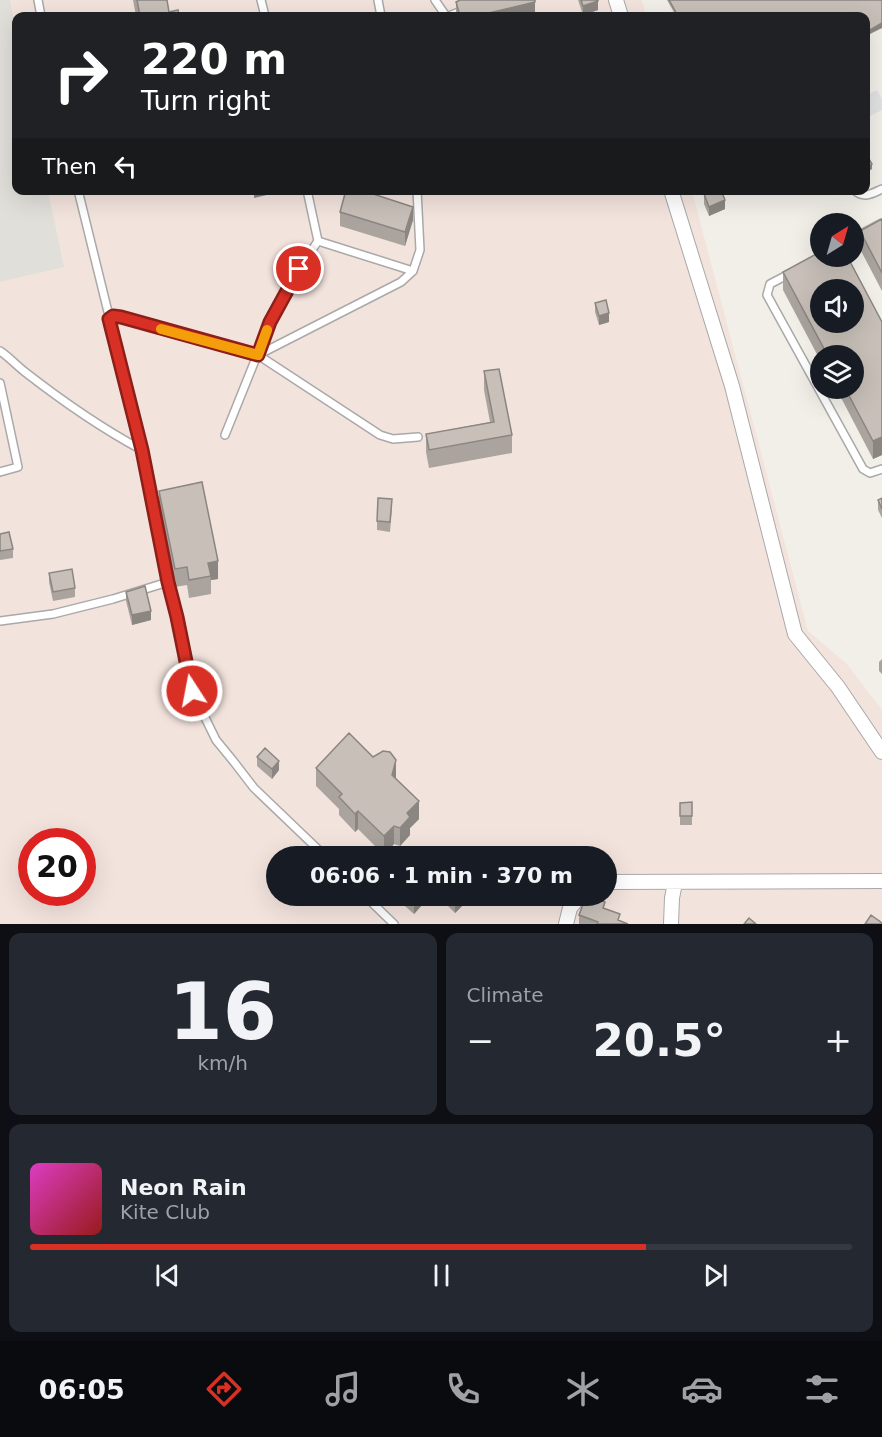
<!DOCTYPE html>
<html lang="en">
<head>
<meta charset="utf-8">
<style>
  :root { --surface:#171b24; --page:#242831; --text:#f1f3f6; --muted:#9ea1a6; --line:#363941; --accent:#d93025 }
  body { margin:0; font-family:"DejaVu Sans",sans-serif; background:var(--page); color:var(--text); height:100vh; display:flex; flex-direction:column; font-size:22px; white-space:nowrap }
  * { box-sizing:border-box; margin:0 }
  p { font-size:20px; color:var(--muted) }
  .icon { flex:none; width:33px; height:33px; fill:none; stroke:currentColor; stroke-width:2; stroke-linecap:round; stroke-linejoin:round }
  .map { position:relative; height:924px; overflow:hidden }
  .side { display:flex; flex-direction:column; gap:9px; padding:9px; background:#0d0f14; flex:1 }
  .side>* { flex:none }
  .guide { position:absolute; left:12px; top:12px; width:858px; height:183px; border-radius:12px; box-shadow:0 6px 24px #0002; background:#202124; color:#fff; overflow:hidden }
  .needle { width:39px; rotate:37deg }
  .buttons { position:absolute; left:810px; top:213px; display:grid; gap:12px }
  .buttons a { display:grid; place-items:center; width:54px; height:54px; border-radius:50%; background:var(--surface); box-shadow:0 6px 24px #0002; font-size:30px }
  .speed { position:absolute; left:18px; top:828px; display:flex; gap:12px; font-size:30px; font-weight:700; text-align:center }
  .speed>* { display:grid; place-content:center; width:78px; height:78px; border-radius:50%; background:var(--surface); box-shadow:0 6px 24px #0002; line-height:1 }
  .speed .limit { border:9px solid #d22; background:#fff; color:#111 }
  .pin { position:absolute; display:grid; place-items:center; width:51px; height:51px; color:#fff; margin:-26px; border:3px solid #fff; border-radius:50%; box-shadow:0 2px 6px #0007 }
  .me { position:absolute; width:66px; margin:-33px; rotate:349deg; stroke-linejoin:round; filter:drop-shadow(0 0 4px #0008) }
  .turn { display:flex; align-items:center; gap:21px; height:126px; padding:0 30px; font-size:27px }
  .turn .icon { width:78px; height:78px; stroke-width:2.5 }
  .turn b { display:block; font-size:42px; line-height:51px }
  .then { display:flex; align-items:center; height:57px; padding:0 30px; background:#0003; gap:12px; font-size:22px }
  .big { font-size:45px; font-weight:700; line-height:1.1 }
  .side .tile { flex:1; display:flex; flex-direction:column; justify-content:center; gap:9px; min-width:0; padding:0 21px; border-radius:12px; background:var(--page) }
  .side .dial { align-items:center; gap:0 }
  .dial b { font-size:78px; line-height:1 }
  .song { display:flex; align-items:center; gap:18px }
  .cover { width:72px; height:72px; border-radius:9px; background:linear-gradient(135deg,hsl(310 70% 55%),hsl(0 70% 35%)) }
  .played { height:6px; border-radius:3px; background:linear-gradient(90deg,var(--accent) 75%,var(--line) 75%) }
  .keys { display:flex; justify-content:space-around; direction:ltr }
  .heat { display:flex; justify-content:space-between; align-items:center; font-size:33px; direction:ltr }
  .side .tiles { flex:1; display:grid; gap:9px; grid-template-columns:1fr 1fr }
  .tile:last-child { grid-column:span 2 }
  .trip { position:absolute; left:266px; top:846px; width:351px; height:60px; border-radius:30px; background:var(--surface); box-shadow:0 6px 24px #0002; font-weight:700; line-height:60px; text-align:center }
  .tab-bar { display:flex; height:96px; justify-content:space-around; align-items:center; background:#090b0e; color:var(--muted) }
  .tab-bar .icon { width:42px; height:42px }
  .tab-bar .on { color:var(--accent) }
  .tab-bar b { font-size:27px; color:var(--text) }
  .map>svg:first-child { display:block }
  .military { fill:#f3e3dd; fill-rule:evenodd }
  .airport { fill:#e1dfda }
  .parking { fill:#e2e2e2 }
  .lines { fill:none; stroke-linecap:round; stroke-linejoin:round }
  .lane-casing { stroke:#a9a9a9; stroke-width:10 }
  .street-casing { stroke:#a9a9a9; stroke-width:16 }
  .lane { stroke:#fff; stroke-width:7 }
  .street { stroke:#fff; stroke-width:14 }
  .wall { fill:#aba49e }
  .shaded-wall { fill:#8b8681 }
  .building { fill:#c7bfb8; stroke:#8b8681; stroke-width:1.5; fill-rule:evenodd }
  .route-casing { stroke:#8d1f18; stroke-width:15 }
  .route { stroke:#d93025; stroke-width:10 }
  .slow { stroke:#f59e0b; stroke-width:10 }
</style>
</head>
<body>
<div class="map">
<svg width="882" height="924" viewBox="0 0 882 924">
  <rect width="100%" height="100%" fill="#f2efe9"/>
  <path class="military" d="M0 0H642L646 16H16V190L692 191 808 631 846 663 882 710V924H0ZM32 842H82V892H32ZM276 856H606V896H276Z"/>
  <path class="airport" d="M0 0H10L16 32V190L48 191 64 267 0 282Z"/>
  <path class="parking" d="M877 90 882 99V110L866 118V95Z"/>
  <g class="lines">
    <g class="lane-casing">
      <path id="lane" d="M38 0 41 16
        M261 0 265 16
        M378 0 381 16
        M435 0 446 16
        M449 16 461 11 477 0
        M78 190 142 450 168 582 177 617 192 691 216 740 234 762 254 788 325 856
        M854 190C864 199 871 194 882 189
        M854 238 882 223
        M318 241 413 271
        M791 273 770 284 767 295 863 469 870 473 882 469
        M109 319 113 316 121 317 258 355 380 435 393 439 418 437
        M0 351C9 357 16 365 25 372 61 400 101 428 142 450
        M258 355 401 282 413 271 420 250 417 190
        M0 383 18 467 0 472
        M225 435 270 323 299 269 318 241 307 190
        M0 621 53 614 113 599 168 582
        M365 896 394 924"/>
    </g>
    <g class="street-casing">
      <path id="street" d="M616 0 621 16
        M671 190 732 386 795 634 838 687 882 752
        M606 882 882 881
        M566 924 570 908 580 896
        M671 924 672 898 675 883"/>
    </g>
    <use href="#lane" class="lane"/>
    <use href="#street" class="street"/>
  </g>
  <path class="wall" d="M133 0H167L169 12 179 16H136Z
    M578 0H598V10L583 15Z
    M667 0H882L870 34 866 28V16H676Z
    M456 2 535 16H456Z
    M704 194 725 209 709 216 704 204Z
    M340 212 413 220 405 246 340 226Z
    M882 219V291L860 249V231Z
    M783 272 882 322V455L873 459 836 388H854V356H820V360L783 290Z
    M595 303 609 322 599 325 595 312Z
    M484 371 512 435V453L429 468 426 452V434L490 422 484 390Z
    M159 491 218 579 211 580V594L189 598 187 585 175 587 159 509Z
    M882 498V518L878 510V500Z
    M392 508 390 532 377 530V521Z
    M0 534 13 549V558L0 560Z
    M49 573 75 588V597L53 601 49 582Z
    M126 592 151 620 132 625 126 601Z
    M882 659V674L879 671V662Z
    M257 757 279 770 272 779 257 766Z
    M316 768 396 779 419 819 410 828V835L400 846 394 844 384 855 358 829 355 832 339 815V809L316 786Z
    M692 802V825H680V803Z
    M398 896H430L414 914 398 900Z
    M466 896V902L455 913 448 906V897Z
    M605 909 620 921 628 924H579V915Z"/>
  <path class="shaded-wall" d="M598 1V10L583 15V6Z
    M535 2V16H476Z
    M882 23V28L870 34V30Z
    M872 164V169L866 173V168Z
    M254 190H288L254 198Z
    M725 200V209L709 216V207Z
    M413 207V220L405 246V232Z
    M609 313V322L599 325V316Z
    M882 437V455L873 459V441Z
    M218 561V579L211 580 208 563Z
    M151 611V620L132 625V615Z
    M396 760V779L392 793V775Z
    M279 761V770L272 779V769Z
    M419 801V819L410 828V835L400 846V828L407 813Z
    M358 811V829L355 832V814Z
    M394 826V844L384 855V836Z
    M422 896H430L414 914V905Z
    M463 896H466V902L455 913V904Z"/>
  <path class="building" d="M137 0H167L169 12 178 10 179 16H140Z
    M460 0H535V2L476 16H460L456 2Z
    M581 0H598V1L583 6Z
    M669 0H882V23L870 30 866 23V16H678Z
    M866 154 872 164 866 168Z
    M346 190H361L413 207 405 232 340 212Z
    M713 190H721L725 200 709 207 704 194Z
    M882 219V273L860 231Z
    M820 252V256H847L882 322V437L873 441 845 388H854V356H828L783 272ZM820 290H854V322H820Z
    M606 300 609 313 599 316 595 303Z
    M499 369 512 435 429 450 426 434 494 422 484 371Z
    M202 482 218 561 208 563 211 576 189 580 187 567 175 569 159 491Z
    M378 498 392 499 390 522 377 521Z
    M882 498V509L878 500Z
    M9 532 13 549 0 551V534Z
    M72 569 75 588 53 592 49 573Z
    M145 586 151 611 132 615 126 592Z
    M349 733 373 757 383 751 390 752 396 760 392 775 419 801 407 813 410 817 400 828 394 826 384 836 358 811 355 814 339 797 342 794 316 768Z
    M265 748 279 761 272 769 257 757Z
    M692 802V816H680V803Z
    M403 896H422L414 905Z
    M450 896H463L455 904 448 897Z
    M586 896 605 902 603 908 620 914 618 920 628 924H597L598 922 579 915Z
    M871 915 882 923V924H865Z
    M749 918 756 924H744Z"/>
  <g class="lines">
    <g class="route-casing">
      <path id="route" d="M192 691 177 617 168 582 142 450 109 319 113 316 121 317 258 355 270 322 299 269"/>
    </g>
    <use href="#route" class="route"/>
    <path class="slow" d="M161 329 258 355 267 330"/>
  </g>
</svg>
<div class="buttons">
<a><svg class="needle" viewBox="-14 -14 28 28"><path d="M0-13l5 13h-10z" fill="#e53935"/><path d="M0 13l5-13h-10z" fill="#9ea1a6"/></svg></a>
<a><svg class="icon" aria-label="sound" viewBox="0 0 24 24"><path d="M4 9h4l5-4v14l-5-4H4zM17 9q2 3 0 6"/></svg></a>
<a><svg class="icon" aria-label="layers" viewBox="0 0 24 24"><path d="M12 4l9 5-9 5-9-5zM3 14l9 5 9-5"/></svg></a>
</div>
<div class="speed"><div class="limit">20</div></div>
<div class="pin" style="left:299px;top:269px;background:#d93025"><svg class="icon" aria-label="arrive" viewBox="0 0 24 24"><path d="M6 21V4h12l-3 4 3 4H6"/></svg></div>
<svg class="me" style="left:192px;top:691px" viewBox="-20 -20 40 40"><circle r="17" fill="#d93025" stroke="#fff" stroke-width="3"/><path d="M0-11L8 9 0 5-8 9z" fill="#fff"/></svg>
<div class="trip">06:06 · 1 min · 370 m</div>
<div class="guide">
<div class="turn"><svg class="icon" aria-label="right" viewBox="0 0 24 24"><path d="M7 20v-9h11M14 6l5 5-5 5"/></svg><div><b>220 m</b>Turn right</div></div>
<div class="then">Then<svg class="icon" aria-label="left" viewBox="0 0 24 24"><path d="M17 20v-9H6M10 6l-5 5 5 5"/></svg></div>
</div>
</div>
<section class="side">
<div class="tiles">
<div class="tile dial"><b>16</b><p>km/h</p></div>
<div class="tile"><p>Climate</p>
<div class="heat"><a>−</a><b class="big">20.5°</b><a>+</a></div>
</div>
<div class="tile">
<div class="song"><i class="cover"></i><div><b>Neon Rain</b><p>Kite Club</p></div></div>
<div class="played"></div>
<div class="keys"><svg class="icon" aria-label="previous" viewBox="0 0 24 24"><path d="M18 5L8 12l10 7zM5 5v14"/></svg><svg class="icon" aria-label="pause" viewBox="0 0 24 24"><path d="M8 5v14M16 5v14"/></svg><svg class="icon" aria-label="next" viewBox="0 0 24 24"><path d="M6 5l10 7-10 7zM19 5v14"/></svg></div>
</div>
</div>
</section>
<nav class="tab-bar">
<b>06:05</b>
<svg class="icon on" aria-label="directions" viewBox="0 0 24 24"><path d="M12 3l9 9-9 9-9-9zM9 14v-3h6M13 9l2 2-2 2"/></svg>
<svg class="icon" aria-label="music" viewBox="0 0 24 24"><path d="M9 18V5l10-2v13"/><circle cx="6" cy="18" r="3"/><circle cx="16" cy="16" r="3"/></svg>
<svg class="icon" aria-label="phone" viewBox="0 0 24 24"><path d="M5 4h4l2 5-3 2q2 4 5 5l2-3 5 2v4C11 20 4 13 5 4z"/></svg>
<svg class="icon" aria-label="climate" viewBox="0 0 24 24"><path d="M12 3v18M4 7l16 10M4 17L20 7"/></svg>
<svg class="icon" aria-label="car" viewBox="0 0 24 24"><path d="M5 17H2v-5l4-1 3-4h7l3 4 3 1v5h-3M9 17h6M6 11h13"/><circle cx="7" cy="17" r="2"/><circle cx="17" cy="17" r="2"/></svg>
<svg class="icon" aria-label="filters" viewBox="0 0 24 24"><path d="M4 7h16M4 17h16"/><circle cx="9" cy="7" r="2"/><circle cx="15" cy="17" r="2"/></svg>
</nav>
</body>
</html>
